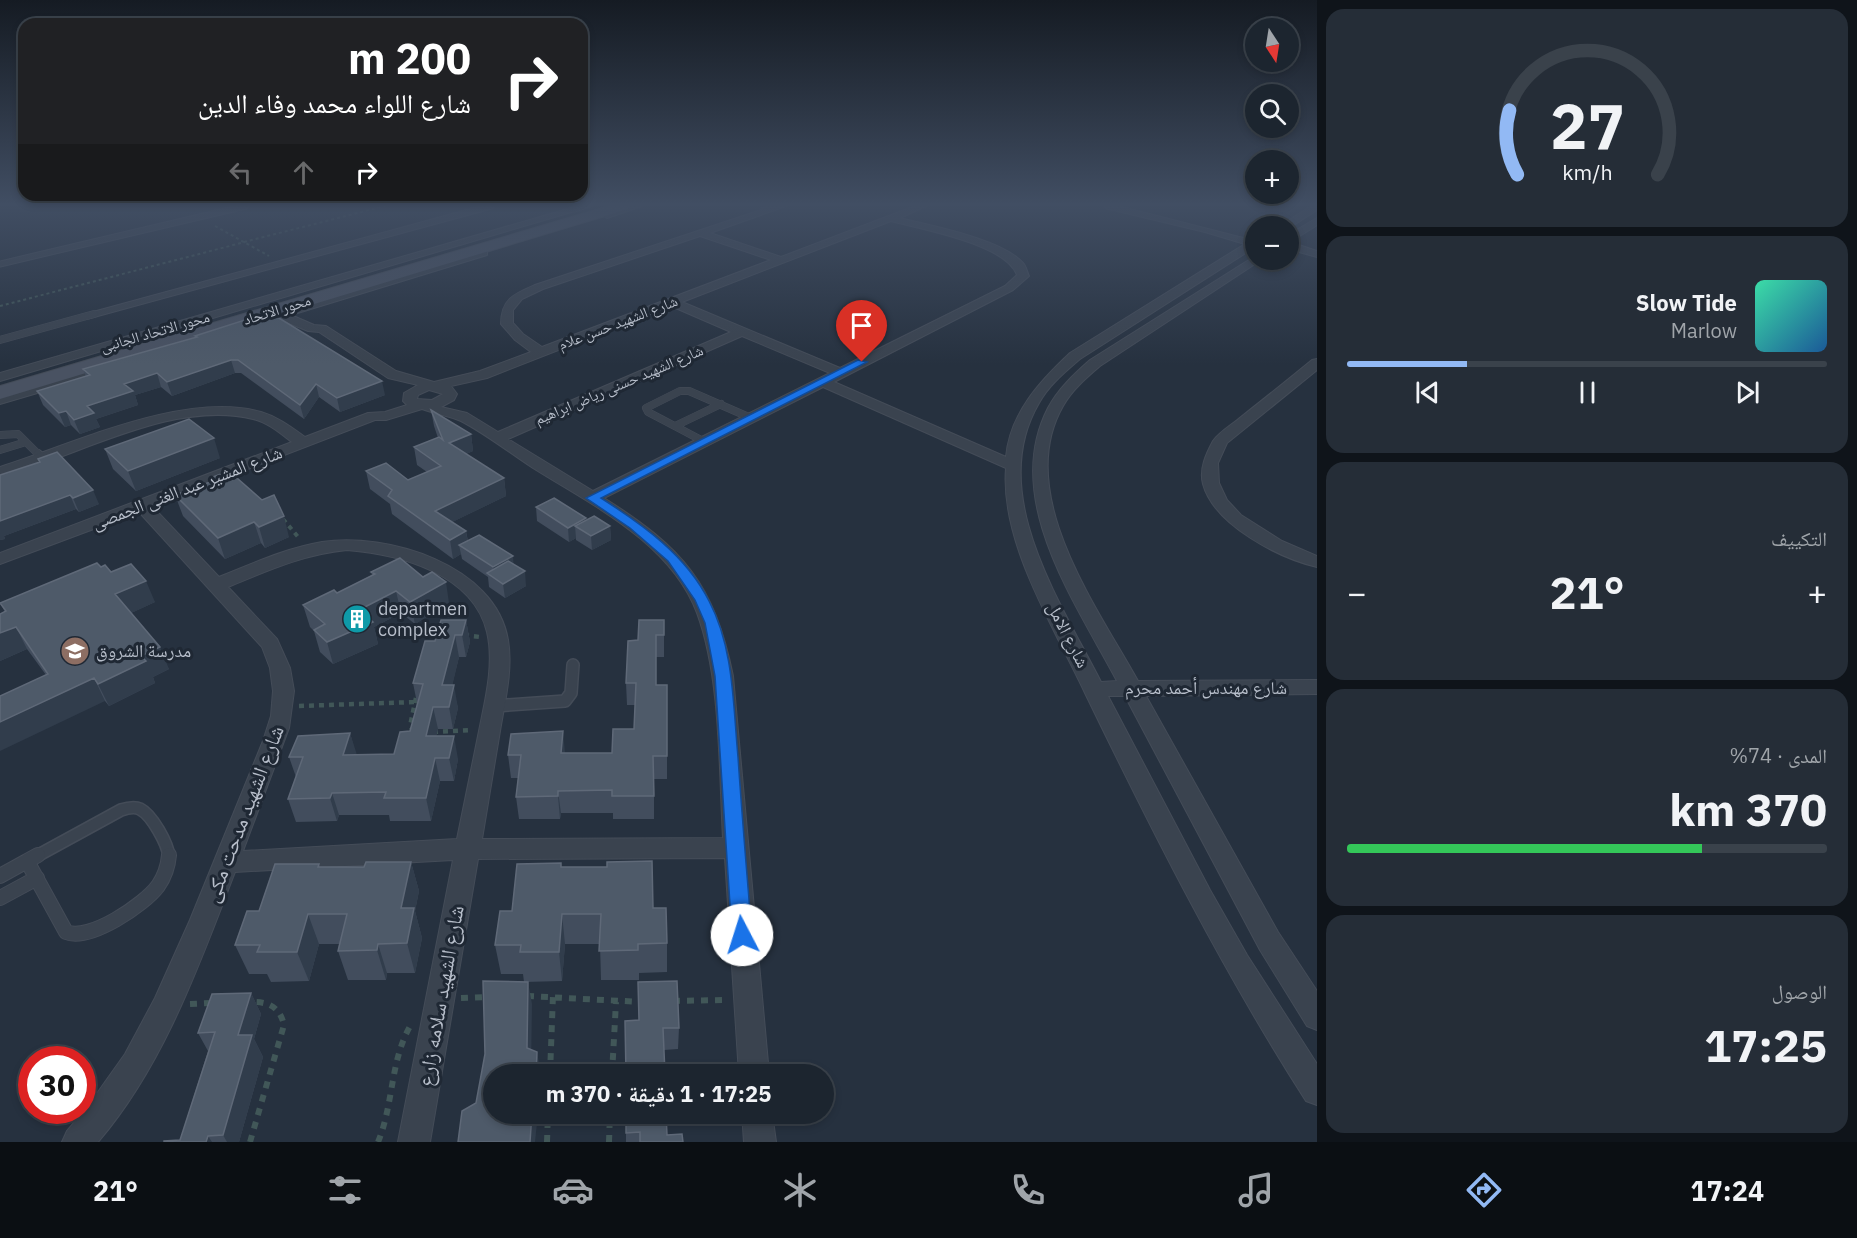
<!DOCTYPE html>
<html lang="ar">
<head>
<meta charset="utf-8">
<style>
  :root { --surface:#1c252f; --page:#252d37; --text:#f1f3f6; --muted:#a0a5aa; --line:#3a424b; --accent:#92b9f4 }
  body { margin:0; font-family:"IBM Plex Sans","Noto Naskh Arabic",sans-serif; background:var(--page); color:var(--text); direction:rtl; height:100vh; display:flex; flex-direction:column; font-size:22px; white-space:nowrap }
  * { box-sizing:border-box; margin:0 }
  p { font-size:20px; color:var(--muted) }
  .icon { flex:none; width:33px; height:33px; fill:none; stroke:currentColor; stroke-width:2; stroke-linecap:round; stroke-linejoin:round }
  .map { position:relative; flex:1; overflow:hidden; direction:ltr }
  .panel { display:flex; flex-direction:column; gap:9px; padding:9px; background:#0f141a; width:540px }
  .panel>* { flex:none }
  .guide { position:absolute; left:18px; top:18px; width:570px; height:183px; border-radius:18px; box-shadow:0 3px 9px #0003,0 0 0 2px var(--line); direction:rtl; background:#202124; color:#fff; overflow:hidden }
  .needle { width:39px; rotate:168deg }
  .tools { position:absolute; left:1245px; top:18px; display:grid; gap:12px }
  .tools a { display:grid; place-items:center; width:54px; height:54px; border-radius:50%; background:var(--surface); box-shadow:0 3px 9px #0003,0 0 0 2px var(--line); font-size:30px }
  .speed { position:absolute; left:18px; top:1046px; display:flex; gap:12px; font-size:30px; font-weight:700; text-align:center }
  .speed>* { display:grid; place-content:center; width:78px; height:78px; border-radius:50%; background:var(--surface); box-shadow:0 3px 9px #0003,0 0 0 2px var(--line); line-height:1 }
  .speed .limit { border:9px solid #d22; background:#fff; color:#111 }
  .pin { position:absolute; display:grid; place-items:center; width:51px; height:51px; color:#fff; margin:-62px -26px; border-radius:50% 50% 50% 0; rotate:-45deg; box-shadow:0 0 6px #0007 }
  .pin .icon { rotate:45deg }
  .me { position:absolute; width:66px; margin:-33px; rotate:355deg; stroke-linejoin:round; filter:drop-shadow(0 0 4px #0008) }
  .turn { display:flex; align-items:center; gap:21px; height:126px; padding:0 18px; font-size:27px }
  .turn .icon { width:78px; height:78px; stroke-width:2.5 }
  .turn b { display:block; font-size:42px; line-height:51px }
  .lanes { display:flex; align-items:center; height:57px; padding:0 18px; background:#0003; justify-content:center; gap:30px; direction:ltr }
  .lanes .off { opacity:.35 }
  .big { font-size:45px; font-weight:700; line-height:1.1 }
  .panel .widget { flex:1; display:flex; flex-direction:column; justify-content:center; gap:9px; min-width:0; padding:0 21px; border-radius:18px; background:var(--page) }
  .panel .dial { align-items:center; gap:0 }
  .dial svg { height:156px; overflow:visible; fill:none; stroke:var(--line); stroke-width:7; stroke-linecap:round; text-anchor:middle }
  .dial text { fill:var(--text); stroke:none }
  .song { display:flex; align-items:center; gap:18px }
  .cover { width:72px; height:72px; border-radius:9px; background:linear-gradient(135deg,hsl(160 70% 55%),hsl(210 70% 35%)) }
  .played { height:6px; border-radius:3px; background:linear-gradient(90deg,var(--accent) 25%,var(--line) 25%) }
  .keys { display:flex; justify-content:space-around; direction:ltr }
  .heat { display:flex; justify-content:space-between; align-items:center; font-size:33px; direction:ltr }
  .charge { height:9px; border-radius:4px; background:linear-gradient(90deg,#34c759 74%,var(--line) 0) }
  .trip { position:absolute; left:483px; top:1064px; width:351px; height:60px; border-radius:30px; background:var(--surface); box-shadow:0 3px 9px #0003,0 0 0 2px var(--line); font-weight:700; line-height:60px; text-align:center; direction:rtl }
  .tabs { display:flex; height:96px; justify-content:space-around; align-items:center; background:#0b0f13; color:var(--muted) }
  .tabs .icon { width:42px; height:42px }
  .tabs .current { color:var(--accent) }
  .tabs b { font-size:27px; color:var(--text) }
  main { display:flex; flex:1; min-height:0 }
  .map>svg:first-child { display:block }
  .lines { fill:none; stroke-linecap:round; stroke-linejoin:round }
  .lane-far4-casing { stroke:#444c58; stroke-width:7 }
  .lane-far3-casing { stroke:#444c58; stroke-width:8 }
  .lane-far2-casing { stroke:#444c58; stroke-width:10 }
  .lane-far1-casing { stroke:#444c58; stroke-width:14 }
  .lane-casing { stroke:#444c58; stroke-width:16 }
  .street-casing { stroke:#444c58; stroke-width:2 }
  .secondary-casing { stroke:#444c58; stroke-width:2 }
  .path-far3 { stroke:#415758; stroke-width:2; stroke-dasharray:3 3; stroke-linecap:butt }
  .path-far2 { stroke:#415758; stroke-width:4; stroke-dasharray:4.5 4.5; stroke-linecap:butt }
  .path-far1 { stroke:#415758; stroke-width:4.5; stroke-dasharray:5 5; stroke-linecap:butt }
  .path { stroke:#415758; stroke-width:6; stroke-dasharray:7 7; stroke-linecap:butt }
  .lane-far4 { stroke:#3a434f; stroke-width:5 }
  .lane-far3 { stroke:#3a434f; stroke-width:7 }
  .lane-far2 { stroke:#3a434f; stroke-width:8 }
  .lane-far1 { stroke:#3a434f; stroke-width:11 }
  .lane { stroke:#3a434f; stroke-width:14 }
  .street { fill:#3a434f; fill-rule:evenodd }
  .secondary { fill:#495262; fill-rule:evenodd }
  .wall { fill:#424d5d }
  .shaded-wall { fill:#313d4c }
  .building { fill:#4e5a69; stroke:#5f6978; stroke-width:1.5 }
  .route { fill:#1a73e8; stroke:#114b97; stroke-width:1.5 }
  .labels { text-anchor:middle; stroke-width:6; stroke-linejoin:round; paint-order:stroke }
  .far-street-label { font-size:15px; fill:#b7beca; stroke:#1f2834 }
  .street-label { font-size:18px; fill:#b7beca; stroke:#1f2834 }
  .poi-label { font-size:18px; fill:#b7beca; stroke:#1f2834; text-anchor:start }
  .near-street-label { font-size:21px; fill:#b7beca; stroke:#1f2834 }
</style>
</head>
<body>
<main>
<section class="panel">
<div class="widget dial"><svg viewBox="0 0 100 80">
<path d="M14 69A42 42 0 1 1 86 69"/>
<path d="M14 69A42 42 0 0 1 10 36" stroke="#92b9f4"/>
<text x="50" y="56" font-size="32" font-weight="700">27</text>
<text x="50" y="72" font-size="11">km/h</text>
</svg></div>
<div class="widget">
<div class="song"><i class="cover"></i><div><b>Slow Tide</b><p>Marlow</p></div></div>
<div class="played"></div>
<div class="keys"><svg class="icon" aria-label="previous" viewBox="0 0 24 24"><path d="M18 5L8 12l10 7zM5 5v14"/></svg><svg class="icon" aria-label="pause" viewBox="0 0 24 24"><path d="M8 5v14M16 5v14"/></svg><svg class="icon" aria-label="next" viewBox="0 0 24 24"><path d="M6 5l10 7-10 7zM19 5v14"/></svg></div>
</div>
<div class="widget"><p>التكييف</p>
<div class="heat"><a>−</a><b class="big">21°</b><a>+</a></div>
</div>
<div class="widget"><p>المدى · 74%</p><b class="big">370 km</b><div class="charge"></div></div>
<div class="widget"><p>الوصول</p><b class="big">17:25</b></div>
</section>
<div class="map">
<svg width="1317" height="1142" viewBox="0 0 1317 1142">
  <rect width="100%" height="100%" fill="#26313f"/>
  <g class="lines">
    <g class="lane-far4-casing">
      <path id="lane-far4" d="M764 206 773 208
        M0 264 246 206
        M88 316 491 206"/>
    </g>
    <g class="lane-far3-casing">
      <path id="lane-far3" d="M0 340 94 314
        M675 426 721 404
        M0 435 18 434 39 455
        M705 442 648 412 646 408 680 391H689L751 418
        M0 450 26 442"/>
    </g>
    <g class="lane-far2-casing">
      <path id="lane-far2" d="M38 454 42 458"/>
    </g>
    <g class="lane-far1-casing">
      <path id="lane-far1" d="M494 706 565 701 571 693 573 665
        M35 857 121 810C127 808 134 806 140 809 152 815 168 844 169 857"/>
    </g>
    <g class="lane-casing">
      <path id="lane" d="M27 861 66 932C89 942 144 905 158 886 165 876 168 867 169 855
        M27 861 38 855
        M0 876 27 861
        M0 898 37 878"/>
    </g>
    <g class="street-casing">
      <path id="street" d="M578 206H592L0 381V373Z
        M628 206H642L607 218 602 215Z
        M773 206H786L710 233 781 257 915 206H926L900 218C931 226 1002 239 1023 263 1026 266 1027 272 1029 276L1013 290 834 382 1006 457C1010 413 1040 381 1070 353L1245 244 1205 232 1105 208 1104 206H1118L1251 240 1256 244 1255 247 1080 359C1065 372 1049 385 1039 403 986 493 1060 601 1101 682L1117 681C1076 603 1001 499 1048 408 1058 389 1074 374 1090 360L1252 258 1261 260 1100 366C1086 378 1072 390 1063 406 1013 493 1097 607 1138 681L1317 680V694L1146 696 1278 932 1317 991V1030L1307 1026 1260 950 1125 696H1108L1210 890 1247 955 1317 1064V1105L1306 1101C1222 970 1153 833 1085 693 1054 627 1000 543 1006 468L823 387 604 498C683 548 714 583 733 676L769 1074H739L725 858 478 859 430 1142H398L453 860 235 872C199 965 164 1065 98 1142H62L67 1131 88 1106 125 1054 155 998 190 920 263 741 271 716 273 691 270 668 262 647 139 512 0 564V553L292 442C280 433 267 422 253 419 172 399 78 457 0 477V467C73 444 186 390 261 412 278 417 291 427 305 437L368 413 385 412 407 405 403 401 404 393 418 385 388 378 319 332 308 331 279 319 254 327 248 323 273 311H280L479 251H487V255L291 315 314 325 326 326 396 371 434 382 480 371 531 352 515 340 501 324C501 299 514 294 535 285ZM891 221C921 229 1006 244 1017 275L1005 286 840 368 682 302ZM700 236 771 260 542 347 523 334 513 323V310L522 299 543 289ZM671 306 731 332 498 432 467 413 441 407 454 400 457 394 451 386 487 378ZM742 336 830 373 593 491 508 439ZM429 390 443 394 432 400 417 399 418 395ZM422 409C433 413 452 417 461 421 486 434 510 453 533 468 592 505 671 543 697 613 721 678 719 768 723 838L482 839C488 803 494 767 500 731 505 701 513 669 508 640 496 565 387 532 322 542 286 548 252 564 219 577L152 506 375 420H386ZM347 550C398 554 473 573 487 632 495 666 484 704 478 736 471 771 464 805 457 839L243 851 289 728 294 691 290 668 277 639 228 587C267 571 304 554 347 550Z
        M1311 206H1317V210L1289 228 1280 226Z
        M1317 218V225L1290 242 1317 251V257L1288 249V235Z
        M1317 359V370L1227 443 1218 463 1219 483 1227 500 1241 515 1282 541 1317 556V567C1279 558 1214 525 1203 484 1199 469 1206 454 1213 441 1219 432 1233 424 1241 417 1265 398 1289 379 1312 360Z
        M107 364 112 365 114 368 112 371 0 404V396Z
        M742 1113H772L776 1142H744Z"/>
    </g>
    <g class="secondary-casing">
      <path id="secondary" d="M609 206H630L628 209 0 399V386Z"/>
    </g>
    <path class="path-far3" d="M215 226 269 256
      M244 242 385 206
      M0 306 245 242"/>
    <path class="path-far2" d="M283 519 299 538"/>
    <path class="path-far1" d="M464 635 480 637
      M299 706 415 702
      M414 731 410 726 417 693
      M433 732 471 730"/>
    <path class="path" d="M527 996 642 1002
      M461 998 486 997
      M673 1001 726 1000
      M190 1004 212 1003
      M550 1074 553 995
      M612 1074 616 1002
      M250 1142 284 1025C280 1008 270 1002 253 1002
      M378 1142C394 1104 390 1058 412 1023
      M547 1142 548 1113
      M609 1142 610 1113"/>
    <use href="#lane-far4" class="lane-far4"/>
    <use href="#lane-far3" class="lane-far3"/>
    <use href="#lane-far2" class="lane-far2"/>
    <use href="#lane-far1" class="lane-far1"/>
    <use href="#lane" class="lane"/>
    <use href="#street" class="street"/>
    <use href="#secondary" class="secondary"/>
  </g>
  <path class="wall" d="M195 336 385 395 340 412 319 397 304 419 241 373H235L172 396 161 387 135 395 138 405 96 419 100 427 80 434 71 425 65 427 43 405 37 391 86 377 83 369 196 337Z
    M431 410 471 434 473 451 466 454 504 478 506 496 452 522 466 531 468 541 514 564 526 586 505 598 489 587 488 577 462 559 461 554 453 559 392 514 390 504 370 489 366 471 408 480 427 472 417 465 414 447 438 438 434 426Z
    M105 449 220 458 136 491 113 469Z
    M38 459 99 504 79 512 76 509 4 536 5 539 0 540V475L39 462Z
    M210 478 289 537 265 548 261 543 225 559 183 516 175 495 211 481Z
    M536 507 610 526 611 540 592 550 576 540V538L569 542 537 521Z
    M101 567 111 572 155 602 131 613 169 669 153 677 155 683 109 706 105 701 46 675 27 649 0 661V614L5 612 0 603Z
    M371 572 449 603 415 624 401 613 374 627 378 644 333 664 320 652 314 631 310 627 303 605 337 593 372 575Z
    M466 620 470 642 466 657H459L452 685 458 708 453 729H438L436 736 458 759 454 781H440L431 821H390L389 815H339L337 821 296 822 288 799 296 777 289 757 350 733 356 755 394 754 410 731 417 703 413 683 435 641Z
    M664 620V657H656V685H667V779H654V819H613V813H561L560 819H519L516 797 518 778H511L508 755 565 753H612L634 729 635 705H627L626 683 638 640Z
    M411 862 419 891 415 911 422 938 415 973H387L386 980H348L338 951 339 944H319L309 981 271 982 267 974H249L235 945 259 911 319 864 320 867H364Z
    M561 863V867L653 908 667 943V972L639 973V980H601L600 944H565L562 981 524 982 523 974H501L495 945 512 911Z
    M251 993 261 1014 254 1039 263 1057 239 1142H164L180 1140 208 1051 198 1033Z
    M625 1021 679 1028 678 1049 664 1050Z
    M626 1113 667 1135 683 1142H626Z"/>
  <path class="shaded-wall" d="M231 360 235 373 172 396 167 382Z
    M157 373 161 387 135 395 138 405 96 419 100 427 80 434 74 420 87 406 124 384Z
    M382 381 385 395 340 412 337 398Z
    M316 384 319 397 304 419 300 405Z
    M66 411 71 425 65 427 59 413Z
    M471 434 473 451 451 461 449 443Z
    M214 438 220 458 136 491 128 471Z
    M504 478 506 496 438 529 435 511Z
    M93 490 99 504 79 512 73 498Z
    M70 495 76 509 4 536 5 539 0 540V521Z
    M284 516 289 537 265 548 259 527Z
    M586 518 587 532 575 526 576 538 569 542 568 528Z
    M254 522 261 543 225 559 218 538Z
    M610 526 611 540 592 550 591 536Z
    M466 531 469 550 459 545 461 554 453 559 450 540Z
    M513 556 514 570 494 577 493 567Z
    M525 571 526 586 505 598 503 584Z
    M146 581 155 602 125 616 115 594Z
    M446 582 449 603 415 624 410 602Z
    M396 591 401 613 374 627 378 644 333 664 327 642 359 610Z
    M466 620 470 642 466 657 462 635Z
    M16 627 27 649 0 661V633Z
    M455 635 459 657 447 708 442 685Z
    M160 647 169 669 153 677 155 683 109 706 98 684 141 656Z
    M94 678 105 701 0 751V722Z
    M454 685 458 708 453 729 449 707Z
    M433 707 438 729 431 759 426 736Z
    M563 731 565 753H561Z
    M350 733 357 755H343Z
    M454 736 458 759 454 781 449 758Z
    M435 758 440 781 431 821 426 798Z
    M558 791 561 813 560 819 558 796Z
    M332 793 339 815 337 821 330 798Z
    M411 862 419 891 415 911 422 938 415 973 407 943 401 908Z
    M308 914 319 944 309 981 297 952Z
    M562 914 565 944 562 981 559 952Z
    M378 944 387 973 386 980 377 950Z
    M528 982 532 1004 531 1070 527 1048Z
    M251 993 261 1014 254 1039 263 1057 239 1142H227L223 1135 238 1035Z
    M537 1052 541 1074H536Z
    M532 1113H538L535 1142H530Z
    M208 1136 212 1142H206Z"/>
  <path class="building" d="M274 315 382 381 337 398 316 384 300 405 238 360H231L167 382 157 373 124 384 133 391 87 406 94 413 74 420 66 411 59 413 37 391 90 375 83 369 197 337 195 336 251 318 255 321Z
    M431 410 471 434 449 443 504 478 435 511 466 531 450 540 388 496 392 490 366 471 386 463 408 480 441 466 414 447 439 437 443 440Z
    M189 419 214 438 128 471 105 449Z
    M57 452 93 490 73 498 70 495 0 521V475L40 462 38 459Z
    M229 471 262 500 274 495 284 516 259 527 254 522 218 538 175 495 213 481 210 478Z
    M554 498 586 518 568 528 536 507Z
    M594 516 610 526 591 536 575 526Z
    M479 535 513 556 493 567 459 545Z
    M400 558 423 577 432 572 446 582 410 602 396 591 359 610 373 622 327 642 314 630 325 624 303 605 334 590 337 593 375 574 371 572Z
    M508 561 525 571 503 584 487 573Z
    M97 563 101 567 105 565 111 572 131 564 146 581 115 594 160 647 141 656 146 661 98 684 94 678 0 722V696L48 674 16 627 0 633V614L6 611 0 603Z
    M441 620H466L462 635H455L442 685H454L449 707H433L426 736H454L449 758H435L426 798H384L386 792 332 793 330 798 288 799 303 757H289L298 736 350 733 343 755 394 754 400 732 410 731 423 684 413 683 425 641H435Z
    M639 620H664V635H656V685H667V756H653L654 796H612V790L558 791V796L516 797 521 755H508L511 734 563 731 561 753H612L613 729H634L636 683H626L628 641 638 640Z
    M652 861 653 908H666L667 943 638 944V950L599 951 601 914H562L559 952H520L521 945H495L500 911H512L517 864 561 863V867H607V862Z
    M366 862H411L401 908H414L407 943 378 944 377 950 338 951 347 914H308L297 952H257L260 945H235L247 911H259L275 864H319L318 867H364Z
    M483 981 528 982 527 1048 537 1052 536 1074H494V1113H532L530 1142H458L462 1111 476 1103 485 1054Z
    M677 981 679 1028H663L665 1074H626L625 1021 639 1020 638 982Z
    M251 993 238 1035H252L223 1135 208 1136 206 1142H164V1141L180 1140 215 1032 198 1033 212 994Z
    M626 1113H666L667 1135 682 1134 683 1142H640V1132L626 1133Z"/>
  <linearGradient id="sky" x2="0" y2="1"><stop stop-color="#151b23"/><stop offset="0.56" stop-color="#414e63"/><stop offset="1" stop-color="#414e63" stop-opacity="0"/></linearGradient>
  <rect width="1317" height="365" fill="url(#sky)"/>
  <path class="route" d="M858 360 867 362 601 498C643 525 686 555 709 601 734 648 733 705 738 757 742 816 747 876 752 935L749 941 742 944 735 941 732 935 715 676 705 623 695 600 668 561 630 528 586 498Z"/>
  <defs>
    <g id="building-disc" transform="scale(1.5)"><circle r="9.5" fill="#0f9aa8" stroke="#1f2834"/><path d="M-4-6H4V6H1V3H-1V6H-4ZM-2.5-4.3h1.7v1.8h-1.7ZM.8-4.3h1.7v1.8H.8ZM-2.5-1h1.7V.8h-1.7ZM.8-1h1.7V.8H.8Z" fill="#fff"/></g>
    <g id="school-disc" transform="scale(1.5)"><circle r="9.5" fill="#8d6e63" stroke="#1f2834"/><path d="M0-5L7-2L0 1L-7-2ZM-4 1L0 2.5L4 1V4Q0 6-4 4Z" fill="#fff"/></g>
  </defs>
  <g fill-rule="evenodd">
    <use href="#building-disc" x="357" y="619"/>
    <use href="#school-disc" x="75" y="651"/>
  </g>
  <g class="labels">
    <g class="far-street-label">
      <text transform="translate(277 310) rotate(-17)" y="5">محور الاتحاد</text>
      <text transform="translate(618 323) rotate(-21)" y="5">شارع الشهيد حسن علام</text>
      <text transform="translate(155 332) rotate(-16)" y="5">محور الاتحاد الجانبى</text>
      <text transform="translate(619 385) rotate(-23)" y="5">شارع الشهيد حسنى رياض ابراهيم</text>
    </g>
    <g class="street-label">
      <text transform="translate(187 488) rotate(-21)" y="6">شارع المشير عبد الغنى الجمصى</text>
      <text transform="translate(1068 635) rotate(63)" y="6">شارع الامل</text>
      <text x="1206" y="694">شارع مهندس أحمد محرم</text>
    </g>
    <g class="poi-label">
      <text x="378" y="615">departmen<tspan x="378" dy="21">complex</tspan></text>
      <text x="96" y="657">مدرسة الشروق</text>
    </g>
    <g class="near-street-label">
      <text transform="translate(244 814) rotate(-69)" y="7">شارع الشهيد مدحت مكى</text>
      <text transform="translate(441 996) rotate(-80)" y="7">شارع الشهيد سلامه زارع</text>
    </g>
  </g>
</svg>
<div class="tools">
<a><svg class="needle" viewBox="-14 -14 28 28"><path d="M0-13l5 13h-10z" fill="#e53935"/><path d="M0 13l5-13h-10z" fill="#a0a5aa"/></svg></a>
<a><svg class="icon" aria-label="search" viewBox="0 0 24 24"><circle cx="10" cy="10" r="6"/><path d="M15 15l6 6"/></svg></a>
<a>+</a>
<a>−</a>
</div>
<div class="speed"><div class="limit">30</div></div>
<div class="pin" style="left:862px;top:362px;background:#d93025"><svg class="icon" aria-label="arrive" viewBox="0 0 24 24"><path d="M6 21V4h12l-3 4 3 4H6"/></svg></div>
<svg class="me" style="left:742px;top:935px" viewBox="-20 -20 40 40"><circle r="19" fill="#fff"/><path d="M0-13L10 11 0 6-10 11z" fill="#1a73e8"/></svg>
<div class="trip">17:25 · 1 دقيقة · 370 m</div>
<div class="guide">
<div class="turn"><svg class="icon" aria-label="right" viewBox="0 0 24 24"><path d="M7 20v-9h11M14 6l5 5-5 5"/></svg><div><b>200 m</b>شارع اللواء محمد وفاء الدين</div></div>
<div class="lanes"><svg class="icon off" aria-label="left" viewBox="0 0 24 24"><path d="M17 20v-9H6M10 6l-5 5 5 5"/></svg><svg class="icon off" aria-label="ahead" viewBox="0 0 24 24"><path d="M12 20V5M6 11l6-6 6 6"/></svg><svg class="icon" aria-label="right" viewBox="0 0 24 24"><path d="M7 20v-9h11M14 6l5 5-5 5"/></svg></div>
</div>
</div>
</main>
<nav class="tabs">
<b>17:24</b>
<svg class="icon current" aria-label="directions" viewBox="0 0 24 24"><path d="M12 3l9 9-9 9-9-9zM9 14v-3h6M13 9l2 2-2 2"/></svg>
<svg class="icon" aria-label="music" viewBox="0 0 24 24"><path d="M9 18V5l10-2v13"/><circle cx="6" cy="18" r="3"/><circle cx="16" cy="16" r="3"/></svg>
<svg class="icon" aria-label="phone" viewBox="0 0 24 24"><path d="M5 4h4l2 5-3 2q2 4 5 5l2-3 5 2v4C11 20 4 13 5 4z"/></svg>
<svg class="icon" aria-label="climate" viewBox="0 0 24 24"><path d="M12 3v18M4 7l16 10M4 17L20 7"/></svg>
<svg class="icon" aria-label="car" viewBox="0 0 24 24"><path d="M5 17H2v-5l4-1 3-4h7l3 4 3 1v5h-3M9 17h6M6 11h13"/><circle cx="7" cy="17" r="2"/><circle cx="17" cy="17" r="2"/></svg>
<svg class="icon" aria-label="filters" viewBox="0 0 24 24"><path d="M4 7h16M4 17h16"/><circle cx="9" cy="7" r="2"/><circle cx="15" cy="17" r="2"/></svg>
<b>21°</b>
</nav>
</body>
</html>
